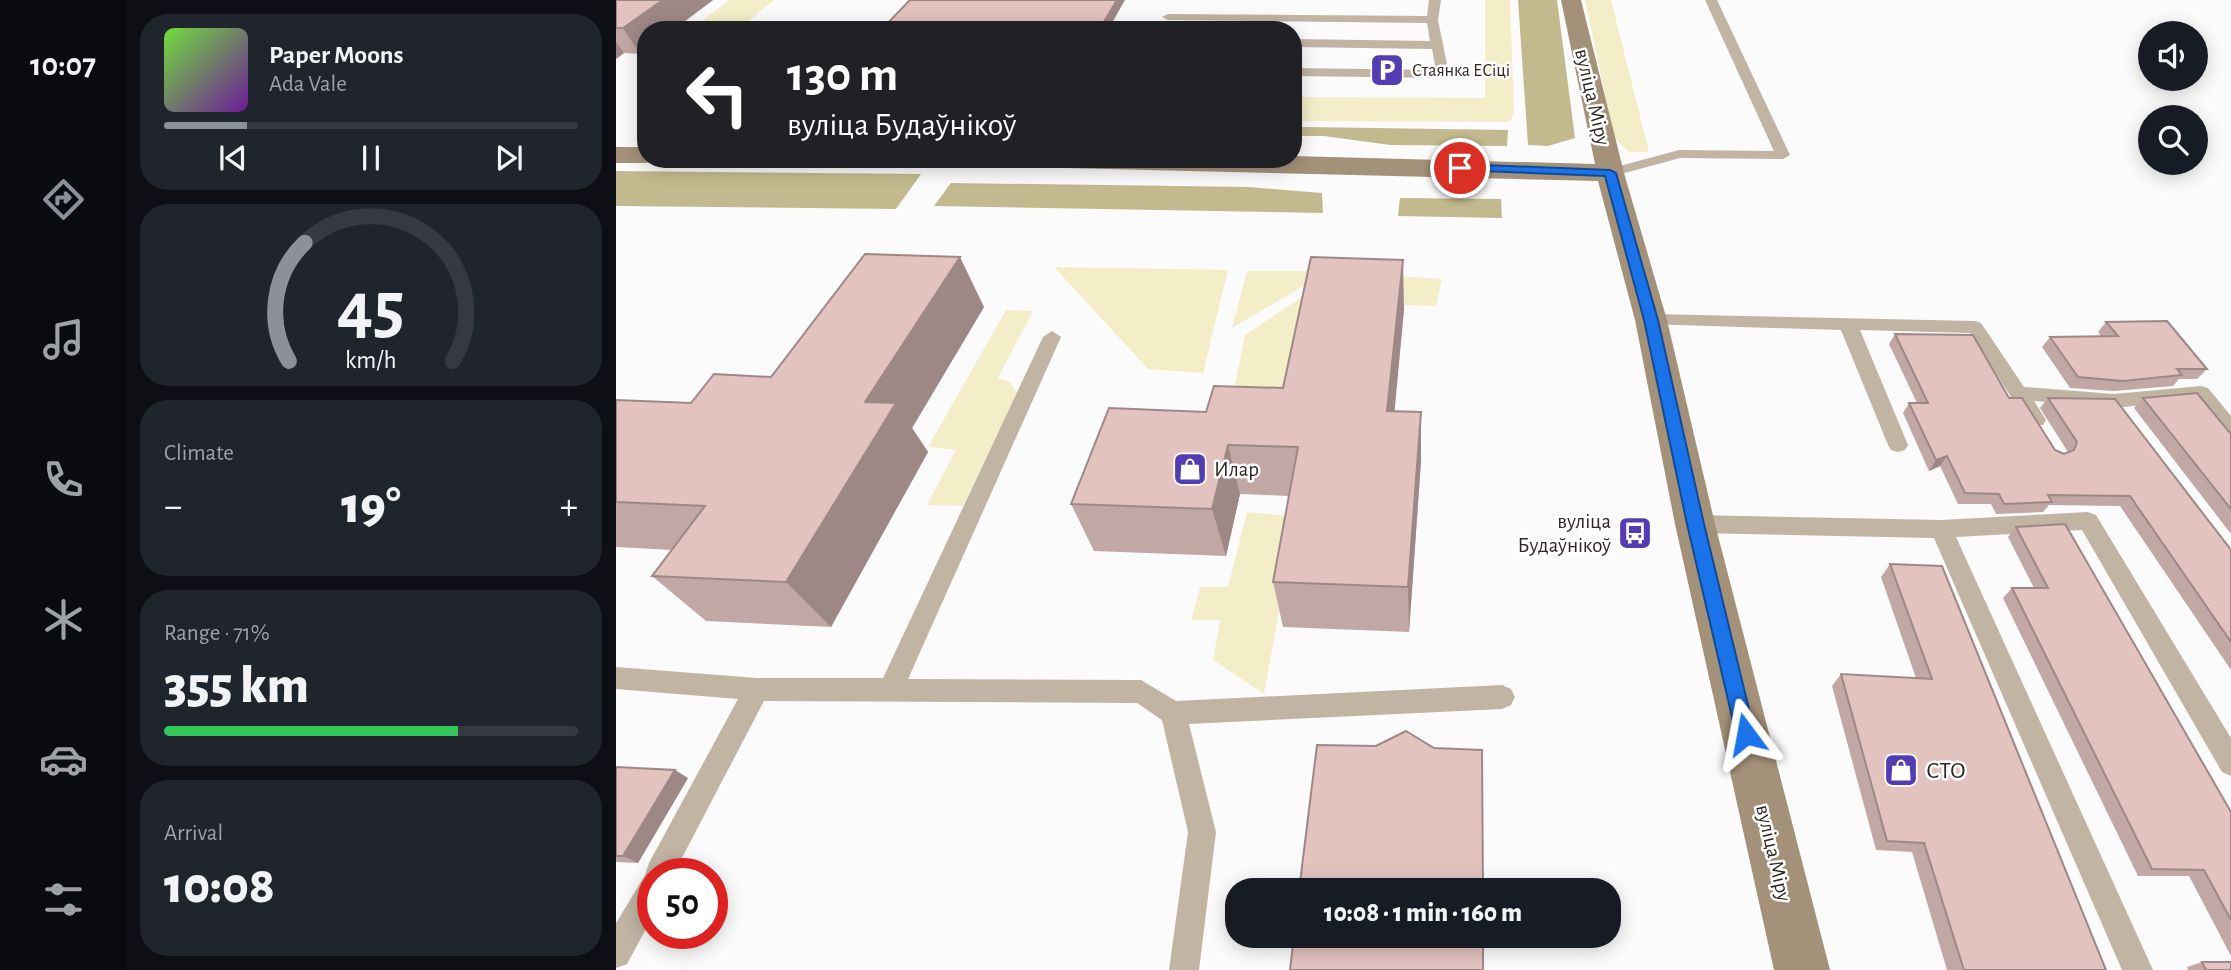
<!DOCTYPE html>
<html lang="en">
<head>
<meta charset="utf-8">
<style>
  :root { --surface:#171b24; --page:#20242c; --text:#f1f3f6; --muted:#9ea1a6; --line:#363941; --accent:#8c9099 }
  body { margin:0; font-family:"Alegreya Sans",sans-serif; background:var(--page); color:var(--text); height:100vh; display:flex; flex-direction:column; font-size:26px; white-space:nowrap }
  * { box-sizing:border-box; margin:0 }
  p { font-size:23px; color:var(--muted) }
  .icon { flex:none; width:38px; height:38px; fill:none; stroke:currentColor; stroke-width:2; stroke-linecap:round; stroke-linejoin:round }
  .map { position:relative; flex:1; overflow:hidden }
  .panel { display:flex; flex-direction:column; gap:14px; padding:14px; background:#0d0f14; width:490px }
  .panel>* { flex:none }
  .banner { position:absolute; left:21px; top:21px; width:665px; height:147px; border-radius:28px; box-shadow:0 4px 18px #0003; background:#202124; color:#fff; overflow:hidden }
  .tools { position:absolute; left:1522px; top:21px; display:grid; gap:14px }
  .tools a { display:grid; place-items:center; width:70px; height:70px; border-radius:50%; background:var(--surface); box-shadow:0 4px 18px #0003; font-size:35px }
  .speed { position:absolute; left:21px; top:858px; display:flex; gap:14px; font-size:35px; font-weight:700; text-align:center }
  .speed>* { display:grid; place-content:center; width:91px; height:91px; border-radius:50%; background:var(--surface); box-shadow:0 4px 18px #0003; line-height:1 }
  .speed .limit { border:10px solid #d22; background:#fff; color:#111 }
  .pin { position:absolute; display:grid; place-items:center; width:60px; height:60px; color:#fff; margin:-30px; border:4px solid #fff; border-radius:50%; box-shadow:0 2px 7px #0007 }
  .me { position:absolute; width:77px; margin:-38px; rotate:347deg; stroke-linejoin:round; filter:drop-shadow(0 0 5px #0008) }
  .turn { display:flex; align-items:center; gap:24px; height:147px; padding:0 35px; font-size:32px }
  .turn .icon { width:91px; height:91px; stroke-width:2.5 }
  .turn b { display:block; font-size:49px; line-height:60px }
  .big { font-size:52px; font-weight:800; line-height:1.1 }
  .panel .tile { flex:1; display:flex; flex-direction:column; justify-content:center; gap:10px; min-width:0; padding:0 24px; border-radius:28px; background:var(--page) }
  .panel .dial { align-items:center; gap:0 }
  .dial svg { height:182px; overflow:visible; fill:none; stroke:var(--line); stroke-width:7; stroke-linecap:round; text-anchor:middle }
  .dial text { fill:var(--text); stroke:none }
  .song { display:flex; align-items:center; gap:21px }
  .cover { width:84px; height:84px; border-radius:10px; background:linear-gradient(135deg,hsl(100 70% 55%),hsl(280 70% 35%)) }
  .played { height:7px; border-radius:4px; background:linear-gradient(90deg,var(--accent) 20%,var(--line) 20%) }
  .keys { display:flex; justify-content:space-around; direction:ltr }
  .heat { display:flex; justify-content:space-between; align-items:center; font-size:38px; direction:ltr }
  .charge { height:10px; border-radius:5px; background:linear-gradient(90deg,#34c759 71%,var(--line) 0) }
  .trip { position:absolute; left:609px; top:878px; width:396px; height:70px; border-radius:28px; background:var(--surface); box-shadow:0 4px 18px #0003; font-weight:800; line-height:70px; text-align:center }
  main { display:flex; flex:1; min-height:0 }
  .tab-bar { display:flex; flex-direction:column; width:126px; justify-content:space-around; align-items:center; background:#090b0e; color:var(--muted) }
  .tab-bar .icon { width:49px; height:49px }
  .tab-bar .current { color:var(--accent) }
  .tab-bar b { font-size:32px; color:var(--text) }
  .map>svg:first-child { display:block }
  .green { fill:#f4eec8 }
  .forest { fill:#c2ba8e }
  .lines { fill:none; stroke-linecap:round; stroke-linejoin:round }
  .lane { fill:#c1b4a3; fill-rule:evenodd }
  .secondary { fill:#a49179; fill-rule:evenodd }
  .wall { fill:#c2a8a5 }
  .shaded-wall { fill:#9e8886 }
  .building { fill:#e2c3c0; stroke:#9e8886; stroke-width:2 }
  .route { fill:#1a73e8; stroke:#114b97; stroke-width:2 }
  .labels { text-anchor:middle; stroke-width:5; stroke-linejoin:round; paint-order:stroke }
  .far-poi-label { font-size:18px; fill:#312722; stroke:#fff; text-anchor:start }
  .street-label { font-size:21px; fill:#312722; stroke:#fff }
  .poi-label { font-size:21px; fill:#312722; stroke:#fff; text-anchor:start }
  .near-poi-label { font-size:24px; fill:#312722; stroke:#fff; text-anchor:start }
</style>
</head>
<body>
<main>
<nav class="tab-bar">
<b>10:07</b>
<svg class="icon current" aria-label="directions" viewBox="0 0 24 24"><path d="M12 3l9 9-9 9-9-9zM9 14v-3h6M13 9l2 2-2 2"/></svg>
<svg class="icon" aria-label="music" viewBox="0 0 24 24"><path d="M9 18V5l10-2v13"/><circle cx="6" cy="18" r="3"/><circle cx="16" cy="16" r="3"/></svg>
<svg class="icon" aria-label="phone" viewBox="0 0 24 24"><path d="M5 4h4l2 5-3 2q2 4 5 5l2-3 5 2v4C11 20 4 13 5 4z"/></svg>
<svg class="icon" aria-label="climate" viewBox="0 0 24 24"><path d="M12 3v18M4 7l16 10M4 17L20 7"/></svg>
<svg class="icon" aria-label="car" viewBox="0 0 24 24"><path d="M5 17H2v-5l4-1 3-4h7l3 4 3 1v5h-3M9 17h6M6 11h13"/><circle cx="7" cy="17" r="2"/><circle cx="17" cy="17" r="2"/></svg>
<svg class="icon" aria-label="filters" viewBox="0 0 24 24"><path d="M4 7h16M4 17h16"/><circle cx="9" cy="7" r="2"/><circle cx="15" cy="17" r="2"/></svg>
</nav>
<section class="panel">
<div class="tile">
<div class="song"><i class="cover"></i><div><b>Paper Moons</b><p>Ada Vale</p></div></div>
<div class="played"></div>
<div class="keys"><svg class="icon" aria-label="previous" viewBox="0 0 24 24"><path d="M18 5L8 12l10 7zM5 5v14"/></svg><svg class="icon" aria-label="pause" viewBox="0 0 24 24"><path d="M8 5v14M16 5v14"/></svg><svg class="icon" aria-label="next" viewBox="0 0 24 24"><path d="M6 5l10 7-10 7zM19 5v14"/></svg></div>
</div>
<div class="tile dial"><svg viewBox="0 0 100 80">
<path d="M14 69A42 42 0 1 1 86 69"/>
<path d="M14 69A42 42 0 0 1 21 17" stroke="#8c9099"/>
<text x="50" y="56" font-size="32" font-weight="700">45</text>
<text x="50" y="72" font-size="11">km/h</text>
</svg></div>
<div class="tile"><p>Climate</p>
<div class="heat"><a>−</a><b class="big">19°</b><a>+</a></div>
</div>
<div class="tile"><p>Range · 71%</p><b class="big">355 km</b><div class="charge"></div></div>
<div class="tile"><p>Arrival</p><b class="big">10:08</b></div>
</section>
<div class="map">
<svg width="1615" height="970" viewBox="0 0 1615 970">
  <rect width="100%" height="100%" fill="#fbfbfb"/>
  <path class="green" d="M113 0H158L122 30H75Z
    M869 0H894L898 111 895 120 890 122 677 121V97L869 98Z
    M969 0H995L1033 152H1013L998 138Z
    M438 267 612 270 587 373 532 369Z
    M631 271H713L616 328Z
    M723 272 826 279 820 306 695 302 664 412 614 408 629 335Z
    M390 310 417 311 382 378 394 382 401 393 347 506 311 505 340 450 312 447Z
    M631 512 680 517 648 694 597 660 604 620H575L584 587H612Z"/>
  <path class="forest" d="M902 0H941L959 138 932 146 912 145Z
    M677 127H692L892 130 891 146 774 145 708 136H677Z
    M0 171 305 174 280 209 0 206Z
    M335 183 633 187 706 193 707 213 318 206Z
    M784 198 885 199 886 218 782 216Z"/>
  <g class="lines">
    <path class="lane" d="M813 0H825L822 20 833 74 827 78 677 76V68L820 70 816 49 677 47V39L814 41 811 23 552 20 546 17 552 14 811 16Z
      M1089 0H1101L1174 155 1167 159 1064 158 994 177 989 176 987 173 989 170 1063 150 1158 151Z
      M1035 314 1359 321 1365 323 1408 387 1498 394 1585 386 1592 388 1615 416V436L1608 434 1580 400 1498 408 1418 401 1430 420 1427 425H1413L1354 333 1244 330 1292 445 1289 450 1282 452 1275 450 1272 445 1225 330 1029 324 1026 320Z
      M436 331 445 337 292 679 525 680 560 701 886 685 895 689 899 697 895 705 886 709 573 724 600 832 583 970H553L572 832 546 720 521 703 148 701 58 873H37V916L11 964 0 968V923L29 875 33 863 122 699 0 689V667L141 678H267L427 337Z
      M1472 512 1480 515 1615 738V776L1606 772 1466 530 1340 537 1537 970H1506L1318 538 1079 533 1071 530 1068 524 1071 518 1079 515 1325 520Z"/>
    <path class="secondary" d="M945 0H965L1008 173 1051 320 1099 524 1214 970H1158L1059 524 1019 320 982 181 407 167 398 165 394 159H677V156L979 164Z
      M0 147H30V159H40L30 163H0Z"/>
  </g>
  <path class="wall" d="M0 0H97L57 30H30V50L24 54 8 53 0 58Z
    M368 307 296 428 312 452 215 627 90 621 36 576 56 550 0 547V400L75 403Z
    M788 309 778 411 805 461 793 632 667 627 657 582 673 496 624 494 610 556 478 551 455 504 590 412 667 388Z
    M1490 322 1591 369 1581 379H1563L1557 386 1498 391 1454 388 1426 347 1434 337 1485 336 1482 332Z
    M1279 334 1393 398 1439 450 1448 454 1452 452 1424 408 1432 398 1615 550V670L1504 506 1433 505 1427 512 1380 514 1375 504H1342L1324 466 1313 471 1287 413 1293 403H1301L1273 344Z
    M1527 398 1615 434V534L1518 408Z
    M1400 527 1615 812V956L1573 876H1522L1387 598 1396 588H1418L1392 537Z
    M1274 564 1490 970H1331L1296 852 1260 850 1216 686 1225 674 1300 678 1265 577Z
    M0 767 72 778 22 863 0 862Z
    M1586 962 1615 970H1572L1571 967Z"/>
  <path class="shaded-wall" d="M47 0H97L57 30H30V50L24 54 7 28Z
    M501 0H509L492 30H483Z
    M0 42 8 53 0 59Z
    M344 257 368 307 296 428 312 452 215 627 170 582 249 402Z
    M787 260 788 309 774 460 771 411Z
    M805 412V461L793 632 792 587Z
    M612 445 624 494 610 556 596 509Z
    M1331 456 1324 466 1313 471 1320 460Z
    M59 770 72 778 22 863 7 856Z"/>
  <path class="building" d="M0 0H47L7 28H0Z
    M294 0H501L483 30H265Z
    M249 254 344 257 249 402 280 403 170 582 36 576 89 506 0 502V400L75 403 98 374 155 377Z
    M695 257 787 260 771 411 805 412 792 587 657 582 682 447 612 445 596 509 455 504 493 408 590 412 598 386 667 388Z
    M1551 321 1591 369H1561L1566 375 1507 381 1462 377 1434 337 1502 336 1490 322Z
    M1279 334 1357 335 1393 398H1406L1439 450 1448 454 1458 450 1461 442 1432 398 1499 399 1615 550V642L1514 496 1432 495 1436 502 1388 504 1383 494 1349 493 1331 456 1320 460 1293 403H1312Z
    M1581 393 1615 434V509L1527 398Z
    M1449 524 1615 812V920L1588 870 1536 869 1396 588H1432L1400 527Z
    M1274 564 1326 566 1490 970H1348L1308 843 1271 841 1225 674 1316 679Z
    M790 731 818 748 866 750 867 891H683L701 745 760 746Z
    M0 767 59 770 7 856H0Z
    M678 936H867V970H674Z
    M1586 962H1615V970H1590Z"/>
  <path class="route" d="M844 164 994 170 1000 173 1042 320 1088 524 1139 734 1137 741 1130 743 1123 741 1120 734 1071 524 1028 320 989 176 840 170V165Z"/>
  <defs>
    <g id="parking-square" transform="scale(1.75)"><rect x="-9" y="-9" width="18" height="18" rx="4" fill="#543cb3" stroke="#fff"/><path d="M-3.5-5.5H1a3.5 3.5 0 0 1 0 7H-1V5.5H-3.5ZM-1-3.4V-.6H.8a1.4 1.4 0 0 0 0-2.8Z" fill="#fff"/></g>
    <g id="shop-square" transform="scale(1.75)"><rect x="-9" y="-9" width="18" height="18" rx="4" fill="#543cb3" stroke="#fff"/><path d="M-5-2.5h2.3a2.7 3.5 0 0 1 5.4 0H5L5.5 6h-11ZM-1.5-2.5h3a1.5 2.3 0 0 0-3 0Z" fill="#fff"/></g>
    <g id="bus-square" transform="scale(1.75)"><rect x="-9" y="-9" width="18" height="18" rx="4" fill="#543cb3" stroke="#fff"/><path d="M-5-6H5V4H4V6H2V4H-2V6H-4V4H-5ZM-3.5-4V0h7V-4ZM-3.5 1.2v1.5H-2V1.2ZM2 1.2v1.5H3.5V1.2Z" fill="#fff"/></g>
  </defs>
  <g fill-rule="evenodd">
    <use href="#parking-square" x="771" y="70"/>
    <use href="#shop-square" x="574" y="469"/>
    <use href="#bus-square" x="1019" y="533"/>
    <use href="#shop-square" x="1285" y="770"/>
  </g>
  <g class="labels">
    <g class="far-poi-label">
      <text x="796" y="76">Стаянка ЕСіці</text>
    </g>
    <g class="street-label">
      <text transform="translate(977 97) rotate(77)" y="7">вуліца Міру</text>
      <text transform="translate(1158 853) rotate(77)" y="7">вуліца Міру</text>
    </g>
    <g class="poi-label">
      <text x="598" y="476">Илар</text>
      <text x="995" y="528" text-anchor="end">вуліца<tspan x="995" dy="24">Будаўнікоў</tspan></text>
    </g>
    <g class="near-poi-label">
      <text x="1310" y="778">СТО</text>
    </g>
  </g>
</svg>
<div class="tools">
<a><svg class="icon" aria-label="sound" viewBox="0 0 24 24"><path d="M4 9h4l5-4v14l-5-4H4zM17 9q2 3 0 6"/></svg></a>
<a><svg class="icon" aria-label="search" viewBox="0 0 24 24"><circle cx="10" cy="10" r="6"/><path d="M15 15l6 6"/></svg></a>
</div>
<div class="speed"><div class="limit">50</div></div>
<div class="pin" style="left:844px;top:168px;background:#d93025"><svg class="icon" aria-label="arrive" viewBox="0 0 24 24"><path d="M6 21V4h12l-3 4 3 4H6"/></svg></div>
<svg class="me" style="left:1130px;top:734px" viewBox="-20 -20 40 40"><path d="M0-17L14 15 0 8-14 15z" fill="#1a73e8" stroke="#fff" stroke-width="4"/></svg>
<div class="trip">10:08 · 1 min · 160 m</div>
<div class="banner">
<div class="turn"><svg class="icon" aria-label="left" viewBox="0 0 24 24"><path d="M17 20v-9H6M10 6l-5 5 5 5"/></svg><div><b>130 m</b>вуліца Будаўнікоў</div></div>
</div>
</div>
</main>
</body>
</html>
